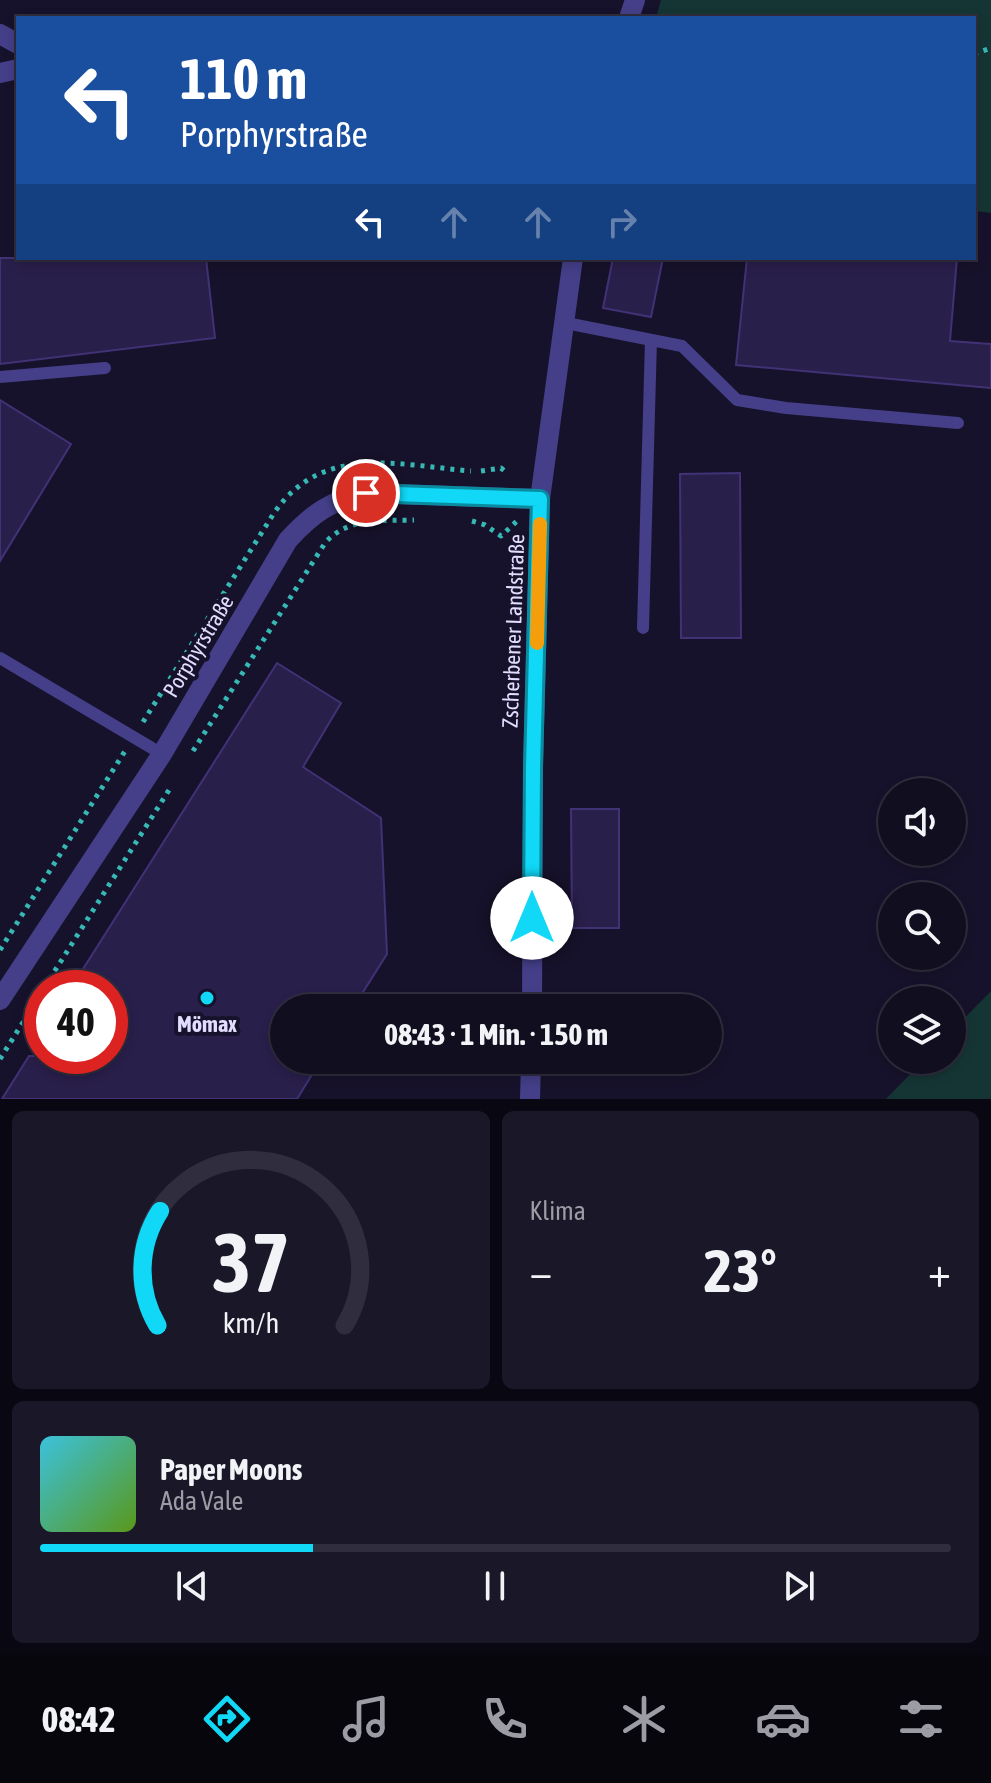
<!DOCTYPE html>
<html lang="de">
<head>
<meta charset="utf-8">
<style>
  :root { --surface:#110e20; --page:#1a1729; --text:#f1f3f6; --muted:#9c9ca5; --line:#302e3e; --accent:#10d8f6 }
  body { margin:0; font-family:"Asap Condensed",sans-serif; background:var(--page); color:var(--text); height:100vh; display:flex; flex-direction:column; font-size:30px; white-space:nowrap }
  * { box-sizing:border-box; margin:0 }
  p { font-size:26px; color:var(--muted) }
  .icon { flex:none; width:44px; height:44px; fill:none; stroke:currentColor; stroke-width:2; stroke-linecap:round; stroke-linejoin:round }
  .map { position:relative; height:1099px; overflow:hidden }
  .side { display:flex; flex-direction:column; gap:12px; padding:12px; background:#090812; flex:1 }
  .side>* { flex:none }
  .top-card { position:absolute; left:16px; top:16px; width:960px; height:244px; border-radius:0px; box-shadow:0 4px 12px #0003,0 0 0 2px var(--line); background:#1a4fa0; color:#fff; overflow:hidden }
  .tools { position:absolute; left:878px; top:778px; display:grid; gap:16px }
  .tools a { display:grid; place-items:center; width:88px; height:88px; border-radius:50%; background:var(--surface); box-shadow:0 4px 12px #0003,0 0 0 2px var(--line); font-size:40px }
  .speed { position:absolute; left:24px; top:970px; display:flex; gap:16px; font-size:40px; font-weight:700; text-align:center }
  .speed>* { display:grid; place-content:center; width:104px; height:104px; border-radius:50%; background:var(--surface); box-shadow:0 4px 12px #0003,0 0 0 2px var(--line); line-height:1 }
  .speed .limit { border:12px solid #d22; background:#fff; color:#111 }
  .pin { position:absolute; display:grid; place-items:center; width:68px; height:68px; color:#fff; margin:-34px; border:4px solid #fff; border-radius:50%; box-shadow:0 2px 8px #0007 }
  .me { position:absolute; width:88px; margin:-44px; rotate:0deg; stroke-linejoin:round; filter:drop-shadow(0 0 6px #0008) }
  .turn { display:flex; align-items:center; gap:28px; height:168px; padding:0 32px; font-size:36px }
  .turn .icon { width:104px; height:104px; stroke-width:2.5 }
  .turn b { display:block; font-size:56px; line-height:68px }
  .lanes { display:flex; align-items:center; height:76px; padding:0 32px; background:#0003; justify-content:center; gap:40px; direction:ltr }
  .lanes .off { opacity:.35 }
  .big { font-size:60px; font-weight:700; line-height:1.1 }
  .side .card { flex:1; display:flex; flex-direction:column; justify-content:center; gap:12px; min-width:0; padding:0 28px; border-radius:12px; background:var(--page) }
  .side .dial { align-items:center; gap:0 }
  .dial svg { height:208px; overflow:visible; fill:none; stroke:var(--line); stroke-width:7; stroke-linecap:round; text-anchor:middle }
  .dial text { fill:var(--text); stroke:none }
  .song { display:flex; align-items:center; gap:24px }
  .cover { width:96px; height:96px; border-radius:12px; background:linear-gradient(135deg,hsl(190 70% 55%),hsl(90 70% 35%)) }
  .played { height:8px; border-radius:4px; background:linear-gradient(90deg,var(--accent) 30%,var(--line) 30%) }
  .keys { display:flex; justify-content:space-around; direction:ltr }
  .heat { display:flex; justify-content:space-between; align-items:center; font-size:44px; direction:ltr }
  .side .tiles { flex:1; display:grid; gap:12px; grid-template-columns:1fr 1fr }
  .card:last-child { grid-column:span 2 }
  .trip { position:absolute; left:270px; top:994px; width:452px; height:80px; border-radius:40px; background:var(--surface); box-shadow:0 4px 12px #0003,0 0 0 2px var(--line); font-weight:700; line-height:80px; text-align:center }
  .tab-bar { display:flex; height:128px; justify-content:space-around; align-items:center; background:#07060d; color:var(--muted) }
  .tab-bar .icon { width:56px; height:56px }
  .tab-bar .current { color:var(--accent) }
  .tab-bar b { font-size:36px; color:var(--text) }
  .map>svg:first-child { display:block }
  .green { fill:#153534 }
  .building { fill:#291f4b; stroke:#413276; stroke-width:2 }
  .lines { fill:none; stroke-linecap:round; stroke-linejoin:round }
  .path { stroke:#36b9b5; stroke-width:5; stroke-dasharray:4 6; stroke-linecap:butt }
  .service { stroke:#443f88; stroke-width:12 }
  .minor { stroke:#443f88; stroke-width:20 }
  .tertiary { stroke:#443f88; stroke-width:20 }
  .route-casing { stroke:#0a8ca0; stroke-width:20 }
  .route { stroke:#10d8f6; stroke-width:14 }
  .slow { stroke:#f59e0b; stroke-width:14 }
  .poi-dot { fill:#10d8f6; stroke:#17122b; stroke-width:3 }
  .labels { text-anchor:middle; stroke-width:8; stroke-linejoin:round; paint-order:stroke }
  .street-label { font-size:22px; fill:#e2ddfe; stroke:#17122b }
  .poi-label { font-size:22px; font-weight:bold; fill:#e2ddfe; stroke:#17122b }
</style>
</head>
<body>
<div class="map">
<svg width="991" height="1099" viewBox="0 0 991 1099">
  <rect width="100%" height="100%" fill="#17122b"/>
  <path class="green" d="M661 0H991V213L974 211V18H656Z
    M991 991V1099H886L924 1060H952V1031Z"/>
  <path class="building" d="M0 258H206L215 338 0 364Z
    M613 258H663L651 317 603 308Z
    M747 258H957L950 341 991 344V388L736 365Z
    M0 400 71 444 0 561Z
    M740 473 741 638H681L680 474Z
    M277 663 341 703 303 767 381 818 387 954 353 1008H284V1060H321L297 1099H2L29 1056H110V988H71Z
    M571 809H619V928H572Z"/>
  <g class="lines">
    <path class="path" d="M974 54 991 48
      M481 471 501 468 508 474
      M472 521 485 525 501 536 519 519
      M143 722 274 513C322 443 398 465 471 471
      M193 751 325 543C348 517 381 521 414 520
      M0 950 125 751
      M44 988 169 790
      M0 1059 42 992"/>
    <path class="service" d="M566 323 682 346 737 400 786 408 958 423
      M0 377 105 368
      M643 628 651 340
      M0 658 162 754"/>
    <path class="minor" d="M0 34 18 44
      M0 73 18 69
      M0 1000 162 754 288 540C313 513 330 501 366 493L540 499"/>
    <path class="tertiary" d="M629 18 635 0
      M532 1008 533 768 540 499 573 258
      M530 1099 531 1060"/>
  </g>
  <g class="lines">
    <g class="route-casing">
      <path id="route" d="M366 493 540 499 533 768 532 918"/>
    </g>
    <use href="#route" class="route"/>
    <path class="slow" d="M537 643 540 524"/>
  </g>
  <circle class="poi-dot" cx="207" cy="998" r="8"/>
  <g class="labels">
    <g class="street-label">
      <text transform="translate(513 631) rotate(-88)" y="8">Zscherbener Landstraße</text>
      <text transform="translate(198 646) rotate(-59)" y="8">Porphyrstraße</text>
    </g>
    <g class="poi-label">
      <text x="207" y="1032">Mömax</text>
    </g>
  </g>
</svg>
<div class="tools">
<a><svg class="icon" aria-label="sound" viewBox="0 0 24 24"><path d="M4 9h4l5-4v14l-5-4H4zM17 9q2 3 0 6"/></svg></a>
<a><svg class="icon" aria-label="search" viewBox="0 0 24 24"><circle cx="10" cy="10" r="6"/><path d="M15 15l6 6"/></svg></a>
<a><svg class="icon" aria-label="layers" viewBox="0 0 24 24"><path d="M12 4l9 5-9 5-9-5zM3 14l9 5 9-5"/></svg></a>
</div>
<div class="speed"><div class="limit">40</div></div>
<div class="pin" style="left:366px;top:493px;background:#d93025"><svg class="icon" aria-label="arrive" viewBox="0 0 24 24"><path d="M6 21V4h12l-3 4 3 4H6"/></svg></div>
<svg class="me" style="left:532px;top:918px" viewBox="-20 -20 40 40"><circle r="19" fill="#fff"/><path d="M0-13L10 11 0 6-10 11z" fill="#10d8f6"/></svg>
<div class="trip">08:43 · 1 Min. · 150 m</div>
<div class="top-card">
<div class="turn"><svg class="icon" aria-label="left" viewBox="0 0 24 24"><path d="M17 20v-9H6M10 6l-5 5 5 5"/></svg><div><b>110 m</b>Porphyrstraße</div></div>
<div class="lanes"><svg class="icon" aria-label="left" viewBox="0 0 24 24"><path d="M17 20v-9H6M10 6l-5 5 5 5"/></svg><svg class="icon off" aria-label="ahead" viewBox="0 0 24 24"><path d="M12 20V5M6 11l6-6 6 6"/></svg><svg class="icon off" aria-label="ahead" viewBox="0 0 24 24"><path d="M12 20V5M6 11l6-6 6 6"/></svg><svg class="icon off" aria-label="right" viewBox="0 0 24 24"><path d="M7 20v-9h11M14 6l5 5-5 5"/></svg></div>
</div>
</div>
<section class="side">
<div class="tiles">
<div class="card dial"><svg viewBox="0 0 100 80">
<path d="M14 69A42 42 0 1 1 86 69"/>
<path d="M14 69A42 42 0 0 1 15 25" stroke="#10d8f6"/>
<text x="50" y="56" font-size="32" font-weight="700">37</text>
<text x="50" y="72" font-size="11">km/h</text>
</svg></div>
<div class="card"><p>Klima</p>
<div class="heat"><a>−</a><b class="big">23°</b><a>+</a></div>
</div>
<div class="card">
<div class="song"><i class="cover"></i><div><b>Paper Moons</b><p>Ada Vale</p></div></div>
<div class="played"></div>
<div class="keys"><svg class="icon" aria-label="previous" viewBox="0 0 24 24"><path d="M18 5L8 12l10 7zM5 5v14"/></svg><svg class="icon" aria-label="pause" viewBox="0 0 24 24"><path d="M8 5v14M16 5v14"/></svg><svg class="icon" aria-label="next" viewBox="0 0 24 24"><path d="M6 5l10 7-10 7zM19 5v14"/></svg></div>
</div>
</div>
</section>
<nav class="tab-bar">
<b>08:42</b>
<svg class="icon current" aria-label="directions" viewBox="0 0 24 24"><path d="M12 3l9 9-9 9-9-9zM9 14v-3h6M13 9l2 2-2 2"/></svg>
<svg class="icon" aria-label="music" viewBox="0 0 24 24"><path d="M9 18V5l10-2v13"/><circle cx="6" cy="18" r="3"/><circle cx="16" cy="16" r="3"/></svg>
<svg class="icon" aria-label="phone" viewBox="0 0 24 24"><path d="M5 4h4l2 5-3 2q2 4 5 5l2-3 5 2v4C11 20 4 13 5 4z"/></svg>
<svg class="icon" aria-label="climate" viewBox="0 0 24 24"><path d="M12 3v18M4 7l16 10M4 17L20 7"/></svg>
<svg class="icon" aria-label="car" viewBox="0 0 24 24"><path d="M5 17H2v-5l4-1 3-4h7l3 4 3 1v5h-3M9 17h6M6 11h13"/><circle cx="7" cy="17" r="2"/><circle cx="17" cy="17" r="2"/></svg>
<svg class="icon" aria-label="filters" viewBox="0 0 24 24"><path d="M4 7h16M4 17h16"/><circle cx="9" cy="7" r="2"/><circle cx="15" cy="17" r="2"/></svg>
</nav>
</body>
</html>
